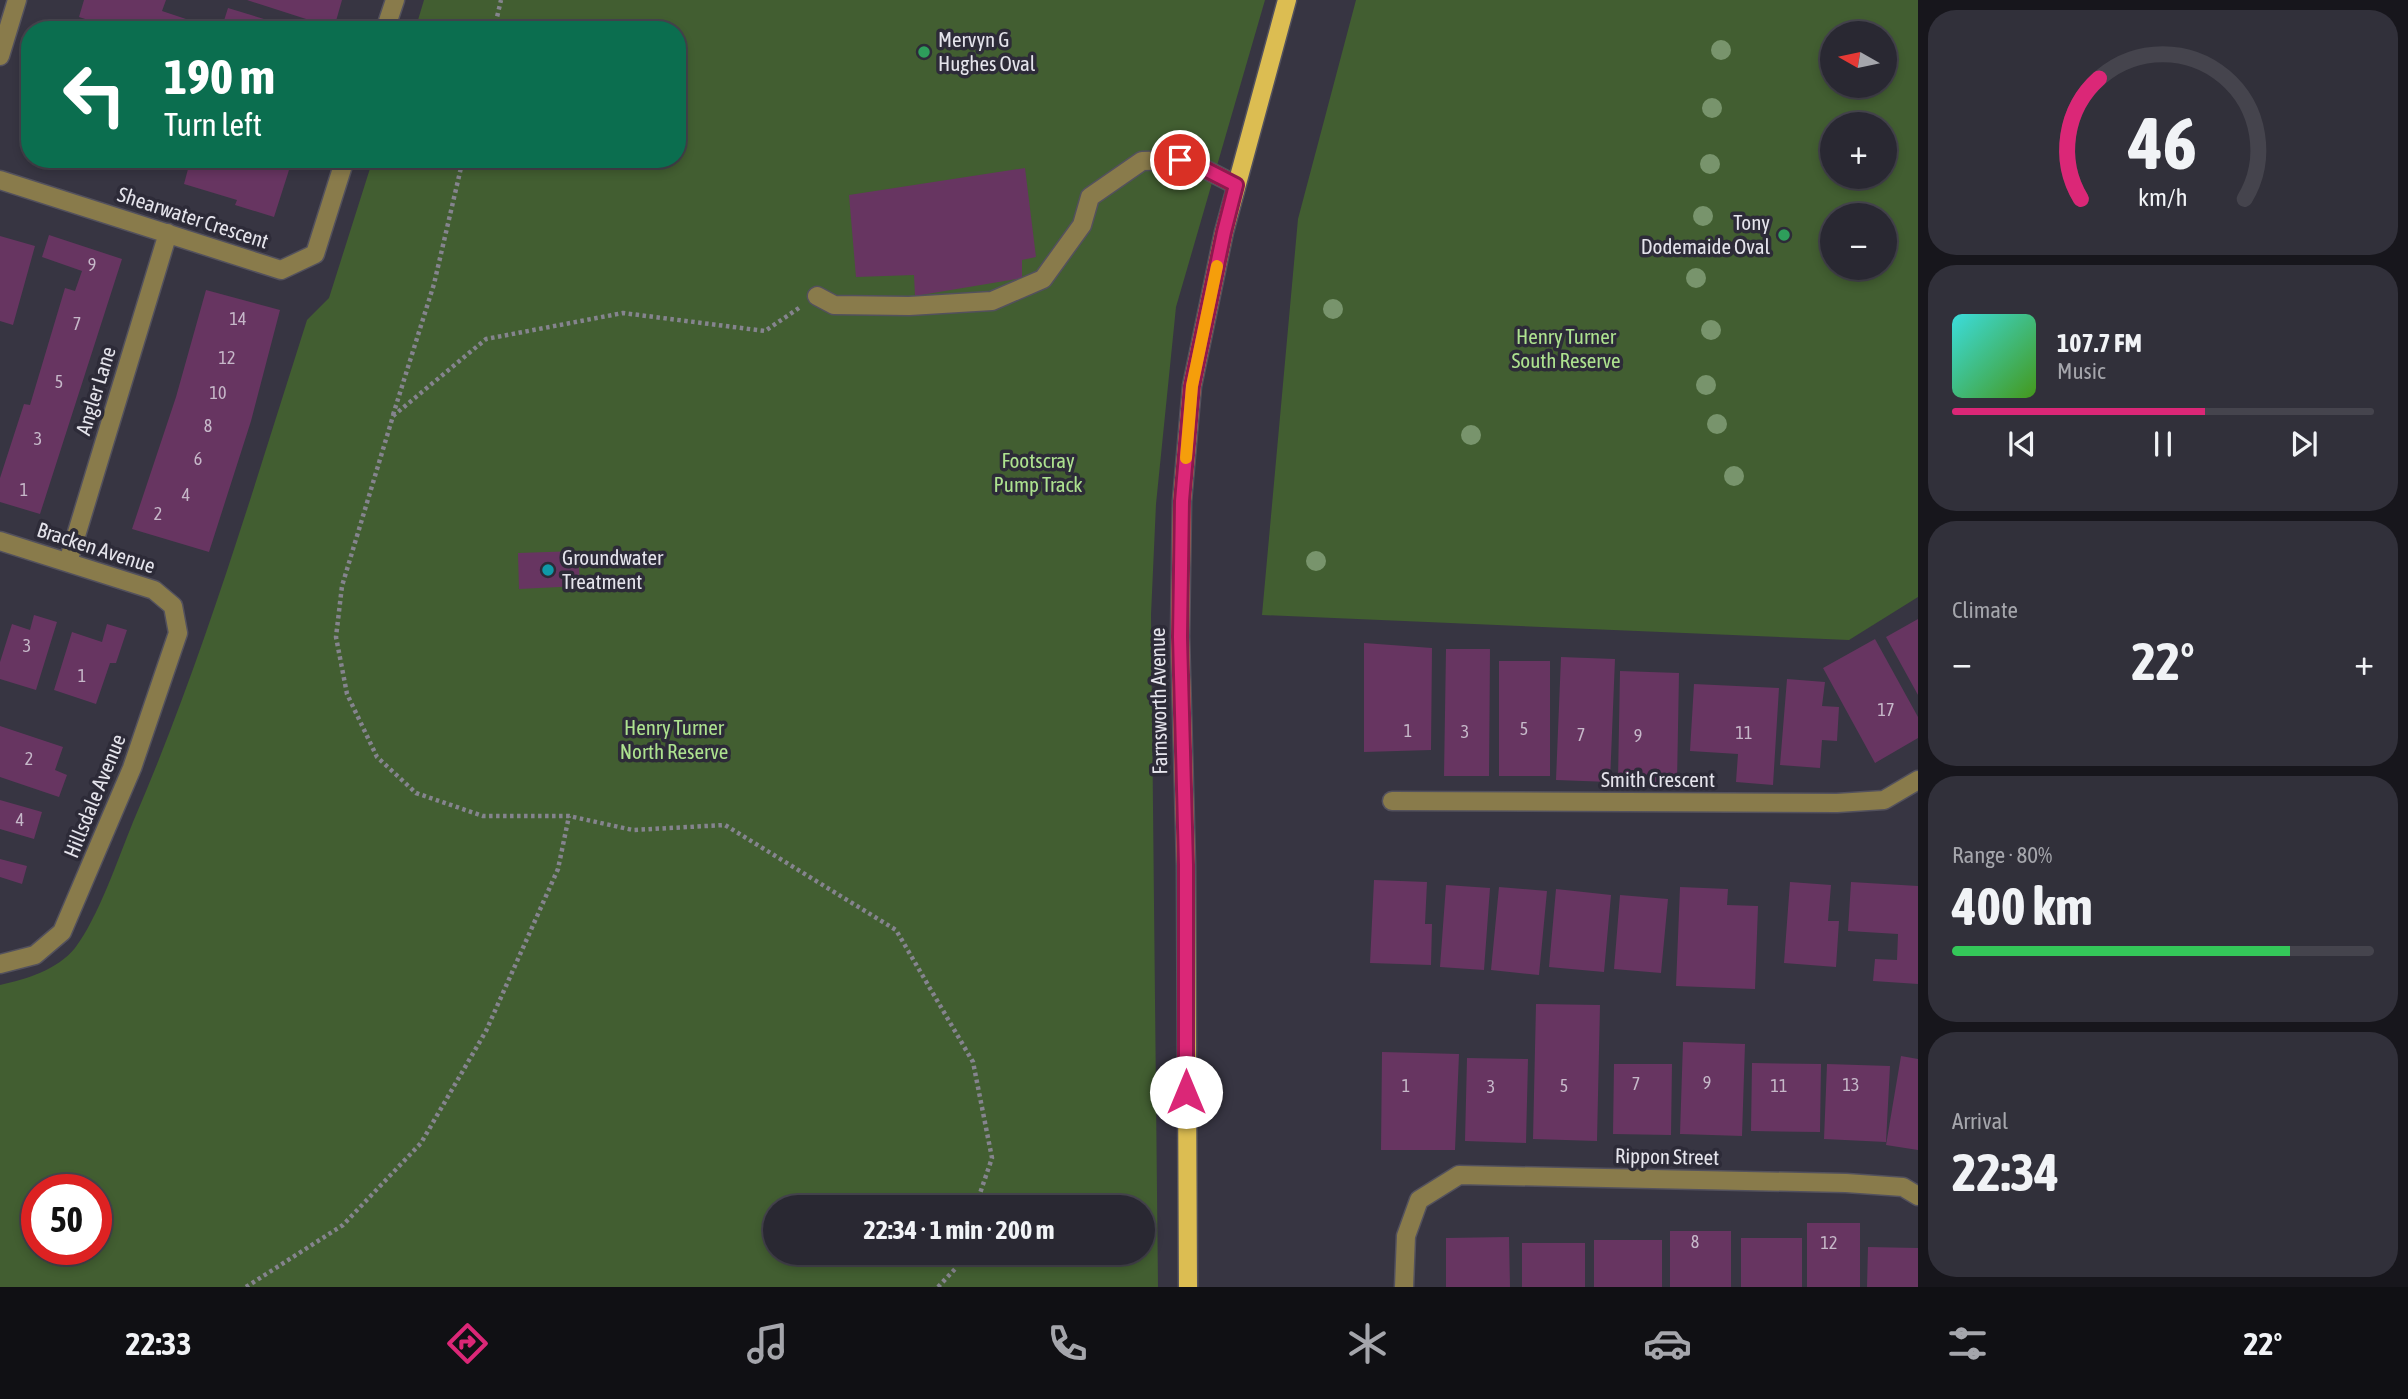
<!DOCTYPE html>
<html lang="en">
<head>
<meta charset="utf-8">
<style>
  :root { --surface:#292832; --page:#31303a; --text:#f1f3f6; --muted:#a5a6ac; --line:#45444d; --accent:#db2777 }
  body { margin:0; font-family:"Asap Condensed",sans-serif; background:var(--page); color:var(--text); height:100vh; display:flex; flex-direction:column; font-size:26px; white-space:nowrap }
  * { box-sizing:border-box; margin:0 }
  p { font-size:23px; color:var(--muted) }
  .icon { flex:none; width:38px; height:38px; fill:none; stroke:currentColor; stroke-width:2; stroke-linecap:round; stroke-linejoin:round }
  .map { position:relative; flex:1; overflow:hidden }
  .panel { display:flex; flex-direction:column; gap:10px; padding:10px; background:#17161c; width:490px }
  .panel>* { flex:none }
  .guide { position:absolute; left:21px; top:21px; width:665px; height:147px; border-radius:28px; box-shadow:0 4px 10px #0003,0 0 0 2px var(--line); background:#0b6e4f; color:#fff; overflow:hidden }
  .needle { width:46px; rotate:279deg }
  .tools { position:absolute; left:1820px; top:21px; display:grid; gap:14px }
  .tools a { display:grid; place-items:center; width:77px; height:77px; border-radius:50%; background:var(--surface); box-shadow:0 4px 10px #0003,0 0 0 2px var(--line); font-size:35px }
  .speed { position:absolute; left:21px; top:1174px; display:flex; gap:14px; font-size:35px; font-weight:700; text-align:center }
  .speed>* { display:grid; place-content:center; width:91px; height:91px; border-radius:50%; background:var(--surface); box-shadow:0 4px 10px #0003,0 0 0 2px var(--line); line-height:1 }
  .speed .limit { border:10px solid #d22; background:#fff; color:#111 }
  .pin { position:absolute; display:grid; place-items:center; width:60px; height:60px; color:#fff; margin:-30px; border:4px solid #fff; border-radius:50%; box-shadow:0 2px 7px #0007 }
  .me { position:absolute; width:77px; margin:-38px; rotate:0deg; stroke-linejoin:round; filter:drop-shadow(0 0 5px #0008) }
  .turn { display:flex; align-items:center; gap:24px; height:147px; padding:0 28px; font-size:32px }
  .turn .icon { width:91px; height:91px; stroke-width:2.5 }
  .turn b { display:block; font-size:49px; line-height:60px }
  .big { font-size:52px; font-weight:700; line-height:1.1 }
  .panel .tile { flex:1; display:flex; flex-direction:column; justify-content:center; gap:10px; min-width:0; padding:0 24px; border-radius:28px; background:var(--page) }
  .panel .dial { align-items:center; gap:0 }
  .dial svg { height:182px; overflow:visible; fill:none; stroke:var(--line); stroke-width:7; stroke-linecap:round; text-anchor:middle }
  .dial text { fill:var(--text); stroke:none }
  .song { display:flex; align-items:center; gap:21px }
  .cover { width:84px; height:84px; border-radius:10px; background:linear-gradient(135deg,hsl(180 70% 55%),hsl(100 70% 35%)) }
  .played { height:7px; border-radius:4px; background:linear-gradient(90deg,var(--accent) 60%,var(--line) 60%) }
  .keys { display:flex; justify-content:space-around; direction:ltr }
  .heat { display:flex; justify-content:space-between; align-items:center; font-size:38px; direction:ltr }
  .charge { height:10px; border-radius:5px; background:linear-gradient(90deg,#34c759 80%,var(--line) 0) }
  .trip { position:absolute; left:763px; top:1195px; width:392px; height:70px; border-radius:35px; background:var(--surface); box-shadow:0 4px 10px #0003,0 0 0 2px var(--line); font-weight:700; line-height:70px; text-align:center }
  .tabs { display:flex; height:112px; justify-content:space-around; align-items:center; background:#101014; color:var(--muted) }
  .tabs .icon { width:49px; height:49px }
  .tabs .current { color:var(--accent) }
  .tabs b { font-size:32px; color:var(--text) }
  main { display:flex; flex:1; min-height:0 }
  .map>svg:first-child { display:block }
  .green { fill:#425e31; fill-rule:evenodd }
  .building { fill:#673561 }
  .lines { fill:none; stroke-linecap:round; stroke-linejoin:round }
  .minor-casing { stroke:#53515d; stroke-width:21 }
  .major-casing { stroke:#53515d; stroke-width:21 }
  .path { stroke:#85848e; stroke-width:4.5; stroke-dasharray:3.5 3.5; stroke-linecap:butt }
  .minor { stroke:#897b4b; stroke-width:18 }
  .major { stroke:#dcbd52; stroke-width:18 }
  .tree { fill:#78946c }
  .route-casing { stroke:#8e194d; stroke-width:18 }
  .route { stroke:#db2777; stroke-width:12 }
  .slow { stroke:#f59e0b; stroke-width:12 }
  .leisure-dot { fill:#2e9e5b; stroke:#2d2b38; stroke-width:2.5 }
  .culture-dot { fill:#0f9aa8; stroke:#2d2b38; stroke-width:2.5 }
  .labels { text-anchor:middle; stroke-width:7; stroke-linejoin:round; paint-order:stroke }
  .number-label { font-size:18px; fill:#c6b8c9 }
  .poi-label { font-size:21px; fill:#e5e4ec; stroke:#2d2b38; text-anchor:start }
  .street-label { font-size:21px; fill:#e5e4ec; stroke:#2d2b38 }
  .park-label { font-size:21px; fill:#ade28f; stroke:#2d2b38 }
</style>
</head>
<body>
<main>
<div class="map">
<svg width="1918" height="1287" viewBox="0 0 1918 1287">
  <rect width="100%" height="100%" fill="#373542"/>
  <path class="green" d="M424 0H1265L1176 307 1156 504 1151 615 1158 1287H0V985C27 979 57 970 75 948 98 918 118 859 133 822 203 660 253 489 307 320L329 298 373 159H677V30H415ZM37 1190H96V1250H37ZM775 1208H1143V1253H775Z
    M1356 0H1918V597L1849 640 1262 615 1298 219ZM1832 33H1885V86H1832ZM1832 124H1885V177H1832ZM1832 215H1885V268H1832Z"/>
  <path class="building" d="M84 0H166L162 11 186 19 182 30H119L79 17Z
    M247 0H342L334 28Z
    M228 8 297 29V30H221Z
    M181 159H282L280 167 289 170 274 217 235 205 237 200 184 184 188 169 179 167Z
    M1025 168 1036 257 1022 260V278L915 296 914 275 856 277 849 195Z
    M49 235 122 259 40 514 0 502V478L24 404 30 405 65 288 75 291 82 271 42 257Z
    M0 236 35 246 13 325 0 321Z
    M206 290 280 310 251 421 209 552 132 529 176 397Z
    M578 551 580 586 519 589 518 553Z
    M34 615 57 622 36 690 0 679V662L12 624 30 630Z
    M1918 619V695L1886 637Z
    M107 624 127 630 116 663H110L96 704 54 690 72 632 102 642Z
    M1875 639 1918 717V738L1875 763 1823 668Z
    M1364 643 1432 648 1431 750 1364 752Z
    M1446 649H1490L1489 776H1444Z
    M1561 657 1615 659 1610 782 1556 780Z
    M1499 661H1550V776H1499Z
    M1620 671 1679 673 1677 783 1618 781Z
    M1787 679 1825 682 1822 706 1839 707 1837 741 1822 740 1820 768 1780 765Z
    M1694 684 1779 688 1773 785 1736 782 1738 754 1690 751Z
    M0 726 63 747 55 770 67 775 59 797 0 777Z
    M0 800 42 812 34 839 0 829Z
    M0 859 27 866 22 884 0 877Z
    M1374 880 1427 882 1425 924H1432L1431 965 1370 963Z
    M1790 882 1831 885 1828 921H1839L1836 967 1784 963Z
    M1851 882 1918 886V984L1873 981 1875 959 1897 960 1898 934 1848 931Z
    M1446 885 1490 888 1484 970 1440 967Z
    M1499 887 1547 891 1539 975 1491 970Z
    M1680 887 1728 889 1727 905 1758 906 1755 989 1676 986Z
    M1556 889 1611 895 1604 972 1549 967Z
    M1620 895 1668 899 1661 973 1614 969Z
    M1536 1004 1600 1005 1597 1141 1533 1139Z
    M1683 1042 1745 1044 1742 1136 1680 1134Z
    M1382 1052 1459 1054 1455 1150H1381Z
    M1901 1056 1918 1059V1150L1886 1145Z
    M1467 1058 1528 1059 1526 1143 1465 1141Z
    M1752 1063 1821 1064 1820 1132 1751 1131Z
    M1614 1064H1672L1671 1135 1613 1134Z
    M1827 1064 1890 1066 1886 1142 1824 1139Z
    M1807 1223H1860V1287H1807Z
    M1670 1231H1731V1287H1670Z
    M1509 1237 1510 1287H1446V1238Z
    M1741 1238H1802V1287H1741Z
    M1594 1240H1662V1287H1594Z
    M1522 1243H1585V1287H1522Z
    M1868 1247 1918 1248V1287H1867Z"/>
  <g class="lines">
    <g class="minor-casing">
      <path id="minor" d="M385 30 395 0
        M0 56 17 0
        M0 180 281 270 315 254 345 159
        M817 296 834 305 909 306 992 301 1043 279 1082 225 1090 197 1142 161 1180 160 1197 165 1236 185
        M0 541 154 590 173 606 178 633 132 768 62 932 35 955 0 964
        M68 562 168 233
        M1392 801 1837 803 1884 800 1918 780
        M1404 1287 1406 1236 1419 1200 1459 1175 1846 1183 1903 1187 1918 1196"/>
    </g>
    <g class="major-casing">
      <path id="major" d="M1188 1287 1186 865 1180 637 1182 501 1192 386 1224 232 1287 0"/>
    </g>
    <path class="path" d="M494 30 501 0
      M799 308 765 331 623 313 486 339 393 416 342 586 336 637 347 694 377 757 416 793 483 816H569L633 830 725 825 896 930 973 1062 992 1158 975 1208
      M393 415 434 284 463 159
      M246 1287 343 1225 421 1143 486 1031 558 869 569 816
      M938 1287 955 1269 960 1253"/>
    <use href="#minor" class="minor"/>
    <use href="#major" class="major"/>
  </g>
  <g class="tree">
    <circle cx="1721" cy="50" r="10"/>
    <circle cx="1712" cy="108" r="10"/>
    <circle cx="1710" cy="164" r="10"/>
    <circle cx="1703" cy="216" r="10"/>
    <circle cx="1696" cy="278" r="10"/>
    <circle cx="1333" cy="309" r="10"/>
    <circle cx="1711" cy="330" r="10"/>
    <circle cx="1706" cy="385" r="10"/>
    <circle cx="1717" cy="424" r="10"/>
    <circle cx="1471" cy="435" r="10"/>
    <circle cx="1734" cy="476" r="10"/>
    <circle cx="1316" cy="561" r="10"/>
  </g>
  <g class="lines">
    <g class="route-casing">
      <path id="route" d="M1180 160 1197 165 1236 185 1224 232 1192 386 1182 501 1180 637 1186 865V1092"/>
    </g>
    <use href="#route" class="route"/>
    <path class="slow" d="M1186 458 1192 386 1217 266"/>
  </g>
  <g class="leisure-dot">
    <circle cx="924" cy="52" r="7"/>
    <circle cx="1784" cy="235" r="7"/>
  </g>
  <circle class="culture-dot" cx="548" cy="570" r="7"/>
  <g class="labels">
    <g class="number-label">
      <text x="92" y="271">9</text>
      <text x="238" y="325">14</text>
      <text x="77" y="330">7</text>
      <text x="227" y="364">12</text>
      <text x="59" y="388">5</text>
      <text x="218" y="399">10</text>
      <text x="208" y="432">8</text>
      <text x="38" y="445">3</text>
      <text x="198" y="465">6</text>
      <text x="24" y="496">1</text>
      <text x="186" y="501">4</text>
      <text x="158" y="520">2</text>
      <text x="27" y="652">3</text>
      <text x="82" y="682">1</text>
      <text x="1886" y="716">17</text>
      <text x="1524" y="735">5</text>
      <text x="1408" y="737">1</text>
      <text x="1465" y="738">3</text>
      <text x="1744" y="739">11</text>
      <text x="1581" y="741">7</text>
      <text x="1638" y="742">9</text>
      <text x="29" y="765">2</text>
      <text x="20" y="826">4</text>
      <text x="1707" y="1089">9</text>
      <text x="1636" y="1090">7</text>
      <text x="1851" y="1091">13</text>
      <text x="1406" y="1092">1</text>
      <text x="1564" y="1092">5</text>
      <text x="1779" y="1092">11</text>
      <text x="1491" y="1093">3</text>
      <text x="1695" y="1248">8</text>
      <text x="1829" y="1249">12</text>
    </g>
    <g class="poi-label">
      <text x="938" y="47">Mervyn G<tspan x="938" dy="24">Hughes Oval</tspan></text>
      <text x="1770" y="230" text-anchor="end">Tony<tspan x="1770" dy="24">Dodemaide Oval</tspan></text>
      <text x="562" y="565">Groundwater<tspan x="562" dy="24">Treatment</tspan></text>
    </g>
    <g class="street-label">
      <text transform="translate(193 218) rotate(18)" y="7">Shearwater Crescent</text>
      <text transform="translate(96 391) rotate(-73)" y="7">Angler Lane</text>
      <text transform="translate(96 548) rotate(18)" y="7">Bracken Avenue</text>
      <text transform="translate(1159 701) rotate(-91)" y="7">Farnsworth Avenue</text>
      <text x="1658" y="787">Smith Crescent</text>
      <text transform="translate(95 796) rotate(-68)" y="7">Hillsdale Avenue</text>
      <text transform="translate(1667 1157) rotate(1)" y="7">Rippon Street</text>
    </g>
    <g class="park-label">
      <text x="1566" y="344">Henry Turner<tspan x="1566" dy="24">South Reserve</tspan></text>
      <text x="1038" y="468">Footscray<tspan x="1038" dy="24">Pump Track</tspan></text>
      <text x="674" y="735">Henry Turner<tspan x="674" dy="24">North Reserve</tspan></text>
    </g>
  </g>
</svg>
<div class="tools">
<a><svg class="needle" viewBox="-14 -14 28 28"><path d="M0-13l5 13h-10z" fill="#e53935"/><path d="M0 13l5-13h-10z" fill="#a5a6ac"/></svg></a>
<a>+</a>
<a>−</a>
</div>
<div class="speed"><div class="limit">50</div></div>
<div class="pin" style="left:1180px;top:160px;background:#d93025"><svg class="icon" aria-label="arrive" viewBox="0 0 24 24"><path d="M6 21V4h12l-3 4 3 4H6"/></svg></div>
<svg class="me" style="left:1186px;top:1092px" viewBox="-20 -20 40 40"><circle r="19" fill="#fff"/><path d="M0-13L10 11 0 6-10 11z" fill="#db2777"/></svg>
<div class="trip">22:34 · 1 min · 200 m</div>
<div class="guide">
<div class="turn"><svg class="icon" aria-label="left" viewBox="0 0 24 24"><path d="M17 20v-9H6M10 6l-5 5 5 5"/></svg><div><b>190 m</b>Turn left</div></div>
</div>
</div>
<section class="panel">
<div class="tile dial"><svg viewBox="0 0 100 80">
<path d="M14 69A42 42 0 1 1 86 69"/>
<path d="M14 69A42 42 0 0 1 22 16" stroke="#db2777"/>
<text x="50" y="56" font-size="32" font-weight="700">46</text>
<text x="50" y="72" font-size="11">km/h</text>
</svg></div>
<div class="tile">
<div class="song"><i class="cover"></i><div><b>107.7 FM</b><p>Music</p></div></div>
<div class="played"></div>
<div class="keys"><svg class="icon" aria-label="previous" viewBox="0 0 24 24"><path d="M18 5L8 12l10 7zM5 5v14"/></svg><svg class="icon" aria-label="pause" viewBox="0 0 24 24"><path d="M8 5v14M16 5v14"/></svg><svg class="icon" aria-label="next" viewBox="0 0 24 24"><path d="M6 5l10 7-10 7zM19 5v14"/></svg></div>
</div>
<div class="tile"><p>Climate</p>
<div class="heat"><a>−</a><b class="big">22°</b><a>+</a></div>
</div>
<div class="tile"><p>Range · 80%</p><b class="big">400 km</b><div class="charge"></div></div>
<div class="tile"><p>Arrival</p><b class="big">22:34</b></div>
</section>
</main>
<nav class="tabs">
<b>22:33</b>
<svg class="icon current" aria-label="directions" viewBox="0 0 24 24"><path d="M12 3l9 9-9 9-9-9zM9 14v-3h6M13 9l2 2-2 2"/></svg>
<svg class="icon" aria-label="music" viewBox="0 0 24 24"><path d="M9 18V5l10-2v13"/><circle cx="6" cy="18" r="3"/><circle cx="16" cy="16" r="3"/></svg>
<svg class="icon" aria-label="phone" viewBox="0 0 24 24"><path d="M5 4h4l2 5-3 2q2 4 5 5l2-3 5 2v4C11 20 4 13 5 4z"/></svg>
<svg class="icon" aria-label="climate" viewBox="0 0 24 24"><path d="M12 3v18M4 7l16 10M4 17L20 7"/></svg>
<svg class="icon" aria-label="car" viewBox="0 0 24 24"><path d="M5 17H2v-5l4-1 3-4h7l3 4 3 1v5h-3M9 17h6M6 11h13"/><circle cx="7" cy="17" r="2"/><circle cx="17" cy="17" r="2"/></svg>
<svg class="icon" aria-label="filters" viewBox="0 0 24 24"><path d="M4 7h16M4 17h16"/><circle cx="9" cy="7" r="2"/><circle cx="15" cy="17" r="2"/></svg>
<b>22°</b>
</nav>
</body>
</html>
